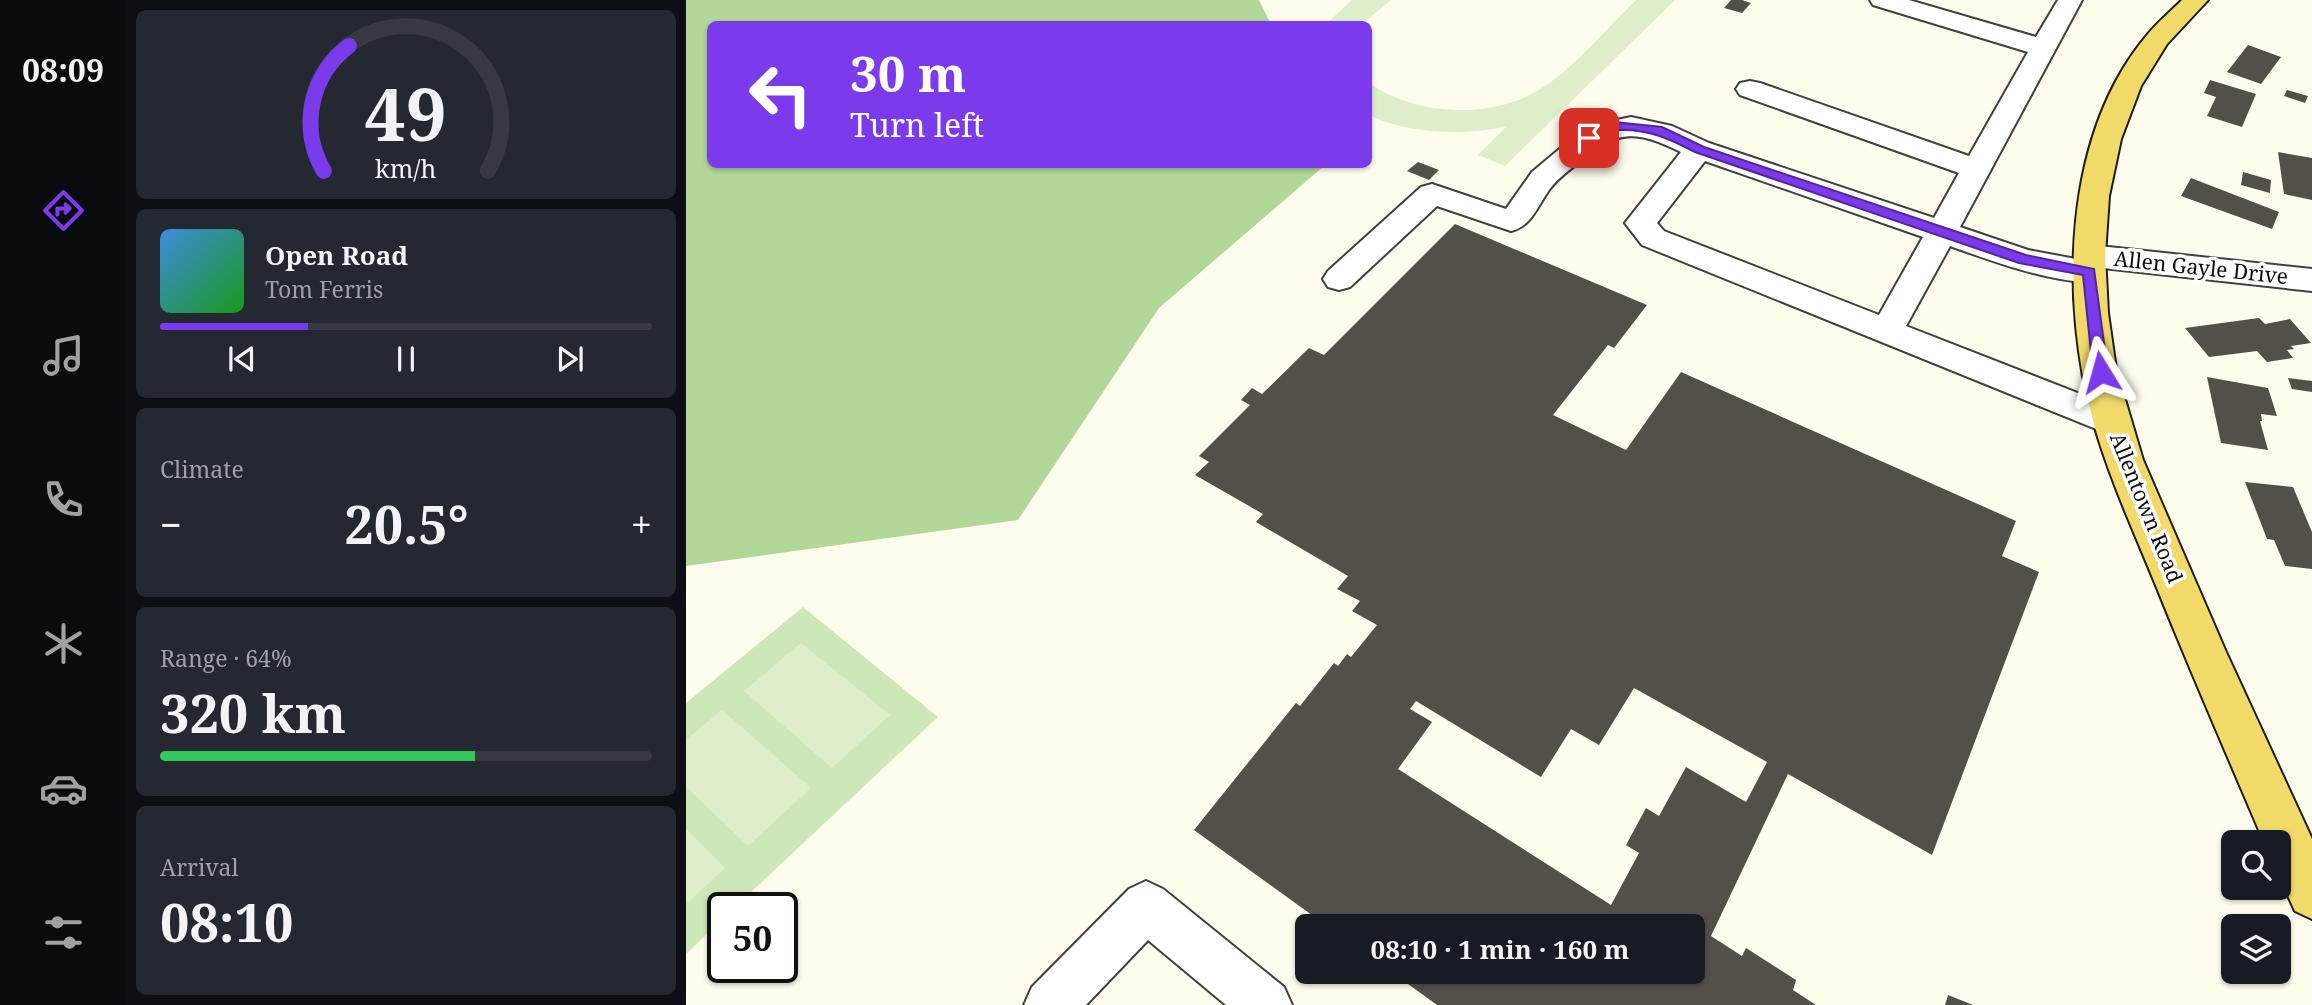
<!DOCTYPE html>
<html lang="en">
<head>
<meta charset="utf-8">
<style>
  :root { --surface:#171b24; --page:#242831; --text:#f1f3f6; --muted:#9ea1a6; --line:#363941; --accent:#7c3aed }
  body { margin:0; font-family:"Noto Serif",serif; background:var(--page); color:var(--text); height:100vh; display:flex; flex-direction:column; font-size:26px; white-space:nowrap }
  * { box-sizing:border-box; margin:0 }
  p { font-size:23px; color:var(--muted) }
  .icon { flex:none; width:38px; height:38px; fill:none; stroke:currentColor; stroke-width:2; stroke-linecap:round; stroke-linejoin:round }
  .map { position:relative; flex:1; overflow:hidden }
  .panel { display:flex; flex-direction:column; gap:10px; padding:10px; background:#0d0f14; width:560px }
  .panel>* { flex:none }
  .hud { position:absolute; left:21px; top:21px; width:665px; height:147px; border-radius:10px; box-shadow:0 2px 5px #0004; background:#7c3aed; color:#fff; overflow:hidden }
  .fabs { position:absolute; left:1535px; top:830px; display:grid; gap:14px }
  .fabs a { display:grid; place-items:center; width:70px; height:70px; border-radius:10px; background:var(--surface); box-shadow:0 2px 5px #0004; font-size:35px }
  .speed { position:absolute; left:21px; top:892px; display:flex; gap:14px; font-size:35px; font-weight:700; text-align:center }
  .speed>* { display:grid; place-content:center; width:91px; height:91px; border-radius:50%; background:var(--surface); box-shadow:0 2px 5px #0004; line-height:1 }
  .speed .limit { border:4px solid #111; border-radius:10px; background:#fff; color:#111 }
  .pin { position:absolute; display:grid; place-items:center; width:60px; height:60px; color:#fff; margin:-30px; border-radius:14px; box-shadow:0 4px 10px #0006 }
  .me { position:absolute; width:77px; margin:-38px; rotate:352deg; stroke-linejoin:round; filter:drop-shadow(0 0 5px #0008) }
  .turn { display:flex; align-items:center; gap:24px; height:147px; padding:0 28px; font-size:32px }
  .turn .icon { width:91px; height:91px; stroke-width:2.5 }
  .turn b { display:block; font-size:49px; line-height:60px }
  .big { font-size:52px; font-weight:700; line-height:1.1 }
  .panel .tile { flex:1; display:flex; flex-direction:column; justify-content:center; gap:10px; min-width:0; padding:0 24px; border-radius:10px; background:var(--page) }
  .panel .dial { align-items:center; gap:0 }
  .dial svg { height:182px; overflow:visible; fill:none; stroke:var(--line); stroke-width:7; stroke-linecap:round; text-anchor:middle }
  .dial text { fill:var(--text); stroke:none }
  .song { display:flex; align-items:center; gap:21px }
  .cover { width:84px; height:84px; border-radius:10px; background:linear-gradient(135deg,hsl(210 70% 55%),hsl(120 70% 35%)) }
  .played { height:7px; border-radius:4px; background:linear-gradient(90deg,var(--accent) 30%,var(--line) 30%) }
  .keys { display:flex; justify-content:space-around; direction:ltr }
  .heat { display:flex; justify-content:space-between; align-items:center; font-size:38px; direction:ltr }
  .charge { height:10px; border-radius:5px; background:linear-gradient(90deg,#34c759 64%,var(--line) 0) }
  .trip { position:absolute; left:609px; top:914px; width:410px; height:70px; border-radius:10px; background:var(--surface); box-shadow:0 2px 5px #0004; font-weight:700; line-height:70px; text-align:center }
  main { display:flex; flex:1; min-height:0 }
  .menu { display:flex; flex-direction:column; width:126px; justify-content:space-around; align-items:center; background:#090b0e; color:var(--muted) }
  .menu .icon { width:49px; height:49px }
  .menu .current { color:var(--accent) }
  .menu b { font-size:32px; color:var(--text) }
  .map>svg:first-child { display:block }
  .green { fill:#cee7b9 }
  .forest { fill:#b1d799 }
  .pitch { fill:#dfeeca }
  .building { fill:#554f4a; fill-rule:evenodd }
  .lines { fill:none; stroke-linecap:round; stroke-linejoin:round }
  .minor-casing { stroke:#404040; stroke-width:4 }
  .major-casing { stroke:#1e1e1e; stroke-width:4 }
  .minor { fill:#fff; fill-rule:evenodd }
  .major { fill:#f2da69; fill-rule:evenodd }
  .route { fill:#7c3aed; stroke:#51269a; stroke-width:2 }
  .labels { text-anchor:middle; stroke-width:7; stroke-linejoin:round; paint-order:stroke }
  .street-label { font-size:21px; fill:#0d0d0d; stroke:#fff }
</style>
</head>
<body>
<main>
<nav class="menu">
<b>08:09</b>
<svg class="icon current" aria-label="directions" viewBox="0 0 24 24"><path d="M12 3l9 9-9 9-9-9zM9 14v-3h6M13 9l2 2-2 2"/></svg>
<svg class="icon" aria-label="music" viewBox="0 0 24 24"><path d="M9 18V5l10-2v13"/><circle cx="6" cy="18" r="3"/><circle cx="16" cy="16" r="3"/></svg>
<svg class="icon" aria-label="phone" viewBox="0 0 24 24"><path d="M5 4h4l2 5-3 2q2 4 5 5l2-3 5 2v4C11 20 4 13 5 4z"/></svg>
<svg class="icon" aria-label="climate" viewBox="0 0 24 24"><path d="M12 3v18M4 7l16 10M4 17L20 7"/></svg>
<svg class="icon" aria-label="car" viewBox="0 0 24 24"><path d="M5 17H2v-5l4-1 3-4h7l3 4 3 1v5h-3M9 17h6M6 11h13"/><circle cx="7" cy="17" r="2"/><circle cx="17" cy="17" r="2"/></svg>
<svg class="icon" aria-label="filters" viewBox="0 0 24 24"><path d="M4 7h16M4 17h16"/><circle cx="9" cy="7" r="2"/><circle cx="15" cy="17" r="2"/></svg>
</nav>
<section class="panel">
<div class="tile dial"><svg viewBox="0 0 100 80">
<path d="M14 69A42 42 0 1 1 86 69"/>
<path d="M14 69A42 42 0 0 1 25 14" stroke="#7c3aed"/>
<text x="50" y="56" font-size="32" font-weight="700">49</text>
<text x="50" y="72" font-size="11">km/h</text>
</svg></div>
<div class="tile">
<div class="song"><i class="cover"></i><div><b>Open Road</b><p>Tom Ferris</p></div></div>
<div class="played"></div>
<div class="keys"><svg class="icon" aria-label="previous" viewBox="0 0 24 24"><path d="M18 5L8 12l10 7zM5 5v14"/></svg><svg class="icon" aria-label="pause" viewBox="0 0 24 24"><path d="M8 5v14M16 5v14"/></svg><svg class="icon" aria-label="next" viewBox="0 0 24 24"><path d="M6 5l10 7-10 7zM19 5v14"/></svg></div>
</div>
<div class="tile"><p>Climate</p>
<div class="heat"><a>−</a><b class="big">20.5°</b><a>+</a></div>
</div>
<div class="tile"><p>Range · 64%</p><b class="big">320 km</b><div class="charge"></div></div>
<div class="tile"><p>Arrival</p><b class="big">08:10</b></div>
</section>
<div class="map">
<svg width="1626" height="1005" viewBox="0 0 1626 1005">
  <rect width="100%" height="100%" fill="#fefced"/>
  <path class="green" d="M117 607 252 717 48 908H37V919L0 954V703Z"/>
  <path class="forest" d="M0 0H573L585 24H24V164L639 165 473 308 332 520 0 566Z"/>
  <path class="pitch" d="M666 0H705L676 24H640Z
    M950 0H989L819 166 792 155 820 127C776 135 724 135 683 115V83C730 116 806 120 856 88 888 68 922 27 950 0Z
    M115 643 204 715 146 768 58 691Z
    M36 710 125 788 62 846 0 787V740Z
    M0 829 39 868 0 904Z"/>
  <path class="building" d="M1045 0H1056L1065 3 1056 13 1038 8Z
    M1562 45 1595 57 1575 84 1541 72Z
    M1524 80 1570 94 1556 127 1521 116 1530 97 1518 93Z
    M1601 90 1622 96 1619 103 1598 96Z
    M1592 152 1626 158V200L1598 194Z
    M732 162 753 170 743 180 721 171Z
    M1557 172 1585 180 1584 193 1555 185Z
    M1505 178 1593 212 1586 229 1495 196Z
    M769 224 961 305 928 348 922 345 867 415 940 450 995 372 1330 521 1316 556 1353 572 1246 855 1102 774 1025 936 1056 956 1060 948 1110 980 1107 990 1130 1005H751L704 971H1006V926H641L508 830 610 703 614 706 648 663 652 666 661 654 665 657 691 625 666 611 674 601 651 589 662 576 570 522 577 514 509 475 523 462 513 456 564 405 555 400 566 388 576 394 623 348 638 355ZM948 688 1081 762 1060 802 1000 767 973 816 960 808 940 845 953 853 925 905 712 769 746 722 724 709 730 701 855 777 885 729 913 745Z
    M1573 318 1579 324 1604 319 1625 343 1605 346 1608 349 1601 350 1607 358 1581 362 1571 351 1523 357 1499 328Z
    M1521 377 1582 388 1591 416 1575 414 1576 421H1574L1582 450 1535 443Z
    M1602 378 1626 381V392L1606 389Z
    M1559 482 1607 487 1626 532V569L1599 566 1588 540 1581 539Z
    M1262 995 1287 1005H1259Z"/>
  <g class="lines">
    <g class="minor-casing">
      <path id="minor" d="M1184 0H1223L1350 37 1372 0H1396L1274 227 1342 250 1390 259 1388 256 1393 248 1404 245 1626 269V291L1417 268 1419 272 1414 280C1380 289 1298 258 1264 246L1220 326 1438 411 1443 421 1438 431 1425 435 956 245 939 223 995 152C949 130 932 129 892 163 881 172 868 181 861 193 850 209 845 226 825 231L751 206 664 287 653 290 642 287 637 279 642 271 735 187 746 184 820 209 846 172 889 136 921 122 945 117 986 126 1023 143 1248 218 1273 173 1054 95 1050 89 1054 83 1064 81 1074 83 1283 156 1342 52 1187 5ZM1019 161 1237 237 1193 315 978 231 971 223Z
        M460 881 477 889 598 987 606 1005H540L462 940 400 1005H338L346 987 443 889Z"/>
    </g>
    <g class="major-casing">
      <path id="major" d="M1496 0H1522L1481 44 1455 86 1435 139 1423 196 1419 255 1422 313 1430 369 1457 460 1540 652 1626 839V919L1609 911 1592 874V842H1578C1542 757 1505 673 1471 588 1449 534 1424 480 1408 424 1374 302 1376 135 1462 34 1472 22 1485 11 1496 0Z"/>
    </g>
    <use href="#minor" class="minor"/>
    <use href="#major" class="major"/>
  </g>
  <path class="route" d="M928 122 976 127 1018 147 1340 255 1408 269 1422 372 1415 378 1407 372 1397 275 1333 263 1009 152C984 139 963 129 933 130 921 130 909 146 897 138Z"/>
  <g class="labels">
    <g class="street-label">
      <text transform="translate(1515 268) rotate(6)" y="7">Allen Gayle Drive</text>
      <text transform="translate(1460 508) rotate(68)" y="7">Allentown Road</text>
    </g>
  </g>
</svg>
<div class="fabs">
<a><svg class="icon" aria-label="search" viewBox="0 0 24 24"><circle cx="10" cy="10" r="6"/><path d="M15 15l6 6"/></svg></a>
<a><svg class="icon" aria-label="layers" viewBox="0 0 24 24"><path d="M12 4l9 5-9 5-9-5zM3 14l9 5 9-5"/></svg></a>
</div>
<div class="speed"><div class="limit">50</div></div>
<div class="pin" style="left:903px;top:138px;background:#d93025"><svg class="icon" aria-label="arrive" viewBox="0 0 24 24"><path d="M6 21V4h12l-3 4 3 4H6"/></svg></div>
<svg class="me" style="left:1415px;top:372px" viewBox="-20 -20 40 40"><path d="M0-17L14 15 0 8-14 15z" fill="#7c3aed" stroke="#fff" stroke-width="4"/></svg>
<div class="trip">08:10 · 1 min · 160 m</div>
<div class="hud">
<div class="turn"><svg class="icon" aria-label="left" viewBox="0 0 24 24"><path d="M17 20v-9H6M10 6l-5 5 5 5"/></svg><div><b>30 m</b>Turn left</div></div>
</div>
</div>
</main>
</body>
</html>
